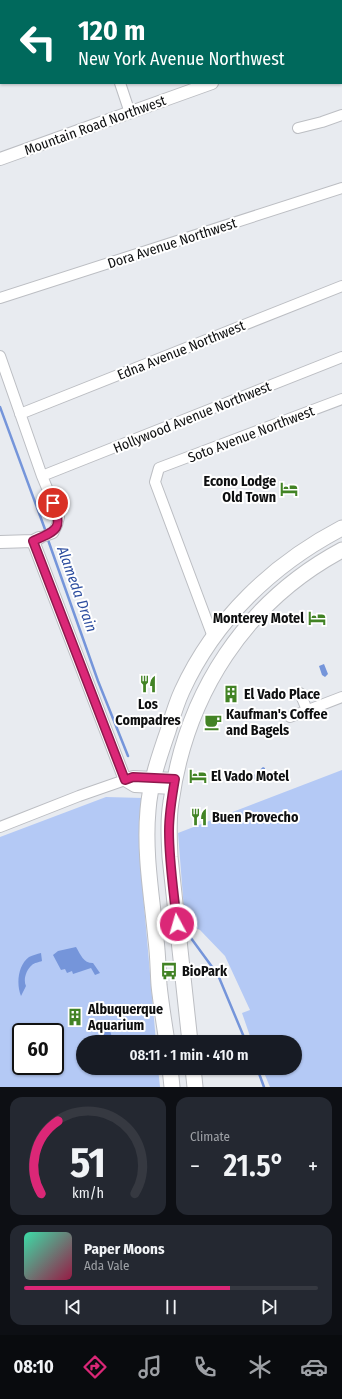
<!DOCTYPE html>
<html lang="en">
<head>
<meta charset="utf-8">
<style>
  :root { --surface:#171b24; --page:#242831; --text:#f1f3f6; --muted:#9ea1a6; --line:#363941; --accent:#db2777 }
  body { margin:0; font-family:"Fira Sans Condensed",sans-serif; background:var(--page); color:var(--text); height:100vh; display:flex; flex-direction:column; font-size:15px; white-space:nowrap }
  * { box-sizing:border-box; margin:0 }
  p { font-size:13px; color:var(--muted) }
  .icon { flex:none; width:22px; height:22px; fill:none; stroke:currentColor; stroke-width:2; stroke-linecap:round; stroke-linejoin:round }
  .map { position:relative; height:1087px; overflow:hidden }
  .details { display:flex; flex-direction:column; gap:10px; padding:10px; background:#0d0f14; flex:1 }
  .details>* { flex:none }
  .top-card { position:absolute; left:0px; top:0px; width:342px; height:84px; box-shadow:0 1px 3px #0004; background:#00695c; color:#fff; overflow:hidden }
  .speed { position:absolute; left:12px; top:1023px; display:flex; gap:8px; font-size:20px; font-weight:700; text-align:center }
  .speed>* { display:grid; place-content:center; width:52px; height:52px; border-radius:50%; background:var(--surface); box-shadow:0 1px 3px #0004; line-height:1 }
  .speed .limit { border:2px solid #111; border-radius:6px; background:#fff; color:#111 }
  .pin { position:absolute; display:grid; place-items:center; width:34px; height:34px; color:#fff; margin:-17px; border:2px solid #fff; border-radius:50%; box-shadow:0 1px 4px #0007 }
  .me { position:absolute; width:44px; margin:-22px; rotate:354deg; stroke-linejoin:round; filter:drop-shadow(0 0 3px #0008) }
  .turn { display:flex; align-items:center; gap:14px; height:84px; padding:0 12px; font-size:18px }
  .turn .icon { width:52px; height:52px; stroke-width:2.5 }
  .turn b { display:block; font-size:28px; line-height:34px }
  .big { font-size:30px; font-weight:600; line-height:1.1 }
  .details .tile { flex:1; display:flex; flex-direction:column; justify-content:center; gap:6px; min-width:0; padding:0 14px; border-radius:12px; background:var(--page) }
  .details .dial { align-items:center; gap:0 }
  .dial svg { height:104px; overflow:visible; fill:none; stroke:var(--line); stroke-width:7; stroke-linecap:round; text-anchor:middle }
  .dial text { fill:var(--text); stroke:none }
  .song { display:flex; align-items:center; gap:12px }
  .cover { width:48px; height:48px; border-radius:6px; background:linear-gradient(135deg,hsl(160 70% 55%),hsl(340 70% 35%)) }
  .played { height:4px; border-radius:2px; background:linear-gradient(90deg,var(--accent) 70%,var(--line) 70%) }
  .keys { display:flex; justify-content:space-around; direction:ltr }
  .heat { display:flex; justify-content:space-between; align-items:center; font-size:22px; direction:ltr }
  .details .tiles { flex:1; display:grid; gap:10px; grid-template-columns:1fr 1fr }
  .tile:last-child { grid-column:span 2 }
  .trip { position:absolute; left:76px; top:1035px; width:226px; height:40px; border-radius:20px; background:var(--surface); box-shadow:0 1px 3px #0004; font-weight:600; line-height:40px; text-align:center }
  .dock { display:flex; height:64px; justify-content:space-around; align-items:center; background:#090b0e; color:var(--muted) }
  .dock .icon { width:28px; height:28px }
  .dock .current { color:var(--accent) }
  .dock b { font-size:18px; color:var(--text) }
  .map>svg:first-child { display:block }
  .green { fill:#b4c9f5; fill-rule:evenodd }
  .water { fill:#7595da }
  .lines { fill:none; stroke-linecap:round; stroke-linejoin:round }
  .stream { stroke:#7595da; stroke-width:2.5 }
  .minor-casing { stroke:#bcbec3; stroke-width:12 }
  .tertiary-casing { stroke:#bcbec3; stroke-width:14 }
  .primary-casing { stroke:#bcbec3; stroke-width:17 }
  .minor { stroke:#fff; stroke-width:10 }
  .tertiary { stroke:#fff; stroke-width:12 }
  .primary { stroke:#fff; stroke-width:15 }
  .route-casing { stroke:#8e194d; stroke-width:10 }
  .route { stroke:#db2777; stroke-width:7 }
  .labels { text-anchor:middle; stroke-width:4; stroke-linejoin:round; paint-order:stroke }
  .street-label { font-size:14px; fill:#0e0f10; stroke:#fff }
  .poi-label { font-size:14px; font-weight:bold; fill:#0e0f10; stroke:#fff; text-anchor:start }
  .water-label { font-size:15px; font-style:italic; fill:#2c4d9f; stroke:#fff }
</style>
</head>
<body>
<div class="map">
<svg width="342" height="1087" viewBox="0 0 342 1087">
  <rect width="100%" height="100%" fill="#e8ebf0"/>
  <path class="green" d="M342 770V1087H270L262 1068H295V1042H252L242 1013 250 1010 225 956 200 930 185 923 178 833Z
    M106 797 143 798 140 827V859L156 1042H83V1068H158L160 1087H0V837ZM21 1032H55V1066H21Z"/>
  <path class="water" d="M324 664 328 674 325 677 322 675 319 666Z
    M263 767 265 768V771L261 773V775H266L268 778 263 780 253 779 254 775Z
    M76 947C81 955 83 963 93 963L100 973 95 975 91 968 73 974 72 971 67 973 65 969 61 970 53 955 58 951Z
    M41 953 42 961C39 962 34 963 32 965 26 970 23 980 26 986L21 996C16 984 18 965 29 957 33 955 37 954 41 953Z
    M109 1028 112 1037 117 1042H106L102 1031Z"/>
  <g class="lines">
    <path class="stream" d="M0 407 46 532
      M47 537 98 681 128 756
      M188 934 218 975 246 1042
      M257 1068 264 1087"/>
    <g class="minor-casing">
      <path id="minor" d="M93 0V1
        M120 83 130 113
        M298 128 322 122 342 115
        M0 298 342 188
        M0 356 42 476 59 517 57 525 53 533 39 538
        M20 414 342 286
        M42 476 342 357
        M213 637 155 482 159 468 342 399
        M300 693 307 710
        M290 717 342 697
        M0 827 79 796 125 780"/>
    </g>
    <g class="tertiary-casing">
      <path id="tertiary" d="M341 37H342
        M0 159 212 83
        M33 541 125 780
        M0 542 33 541 39 538
        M125 780 133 777 175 779
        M125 780 135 786 173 788"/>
    </g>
    <g class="primary-casing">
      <path id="primary" d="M167 1042C164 1023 161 1004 159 985 158 970 158 955 156 940 152 896 144 854 148 810 150 783 159 757 168 731 172 718 176 704 182 691 215 619 273 564 342 528
        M190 1042 170 857C169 838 168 820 171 802 186 694 245 602 342 550
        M170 1068 172 1087
        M193 1068 195 1087"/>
    </g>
    <use href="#minor" class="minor"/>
    <use href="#tertiary" class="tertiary"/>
    <use href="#primary" class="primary"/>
  </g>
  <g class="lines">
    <g class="route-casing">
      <path id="route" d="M53 503C64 529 56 531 33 541L125 780 133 777 175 779C172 796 169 813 169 831 169 862 174 893 177 924"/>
    </g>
    <use href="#route" class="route"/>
  </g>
  <defs>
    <g id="hotel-bare" transform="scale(1.38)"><path d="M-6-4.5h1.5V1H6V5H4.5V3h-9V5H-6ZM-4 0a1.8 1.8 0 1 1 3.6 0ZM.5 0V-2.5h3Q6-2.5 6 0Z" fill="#428325" stroke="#fff" stroke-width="2.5" paint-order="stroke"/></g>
    <g id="restaurant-bare" transform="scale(1.38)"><path d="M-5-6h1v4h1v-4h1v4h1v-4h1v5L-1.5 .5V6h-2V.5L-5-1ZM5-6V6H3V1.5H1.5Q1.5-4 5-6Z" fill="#428325" stroke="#fff" stroke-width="2.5" paint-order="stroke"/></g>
    <g id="building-bare" transform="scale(1.38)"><path d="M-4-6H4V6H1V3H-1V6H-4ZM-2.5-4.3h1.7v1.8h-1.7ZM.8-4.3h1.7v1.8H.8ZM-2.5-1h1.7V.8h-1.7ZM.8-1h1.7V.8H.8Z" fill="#428325" stroke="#fff" stroke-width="2.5" paint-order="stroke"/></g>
    <g id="cafe-bare" transform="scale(1.38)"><path d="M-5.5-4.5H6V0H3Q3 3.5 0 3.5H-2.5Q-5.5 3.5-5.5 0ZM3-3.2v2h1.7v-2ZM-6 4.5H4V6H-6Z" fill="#428325" stroke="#fff" stroke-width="2.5" paint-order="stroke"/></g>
    <g id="bus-bare" transform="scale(1.38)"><path d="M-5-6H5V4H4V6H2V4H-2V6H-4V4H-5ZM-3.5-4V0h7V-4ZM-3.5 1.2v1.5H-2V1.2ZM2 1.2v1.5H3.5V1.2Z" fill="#428325" stroke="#fff" stroke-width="2.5" paint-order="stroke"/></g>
  </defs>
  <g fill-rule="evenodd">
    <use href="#hotel-bare" x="289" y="489"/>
    <use href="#hotel-bare" x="317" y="618"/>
    <use href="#restaurant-bare" x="148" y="684"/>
    <use href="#building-bare" x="231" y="694"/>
    <use href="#cafe-bare" x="213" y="722"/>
    <use href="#hotel-bare" x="198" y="776"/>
    <use href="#restaurant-bare" x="199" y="817"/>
    <use href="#bus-bare" x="169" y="971"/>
    <use href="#building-bare" x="75" y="1017"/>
  </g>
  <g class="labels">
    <g class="street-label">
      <text transform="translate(95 125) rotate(-20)" y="5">Mountain Road Northwest</text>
      <text transform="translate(172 243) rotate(-18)" y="5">Dora Avenue Northwest</text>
      <text transform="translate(181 350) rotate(-22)" y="5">Edna Avenue Northwest</text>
      <text transform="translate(192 417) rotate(-22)" y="5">Hollywood Avenue Northwest</text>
      <text transform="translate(251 434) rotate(-21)" y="5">Soto Avenue Northwest</text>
    </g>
    <g class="poi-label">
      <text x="276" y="486" text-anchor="end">Econo Lodge<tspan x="276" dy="16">Old Town</tspan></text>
      <text x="304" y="623" text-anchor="end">Monterey Motel</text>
      <text x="244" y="699">El Vado Place</text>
      <text x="148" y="709" text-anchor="middle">Los<tspan x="148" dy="16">Compadres</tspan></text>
      <text x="226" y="719">Kaufman's Coffee<tspan x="226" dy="16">and Bagels</tspan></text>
      <text x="211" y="781">El Vado Motel</text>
      <text x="212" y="822">Buen Provecho</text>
      <text x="182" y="976">BioPark</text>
      <text x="88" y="1014">Albuquerque<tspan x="88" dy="16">Aquarium</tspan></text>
    </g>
    <g class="water-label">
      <text transform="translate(77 589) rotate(70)" y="5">Alameda Drain</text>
    </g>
  </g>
</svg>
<div class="speed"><div class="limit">60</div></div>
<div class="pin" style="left:53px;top:503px;background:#d93025"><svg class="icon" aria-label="arrive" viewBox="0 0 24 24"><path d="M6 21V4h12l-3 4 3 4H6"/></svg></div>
<svg class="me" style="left:177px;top:924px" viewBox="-20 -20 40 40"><circle r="17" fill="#db2777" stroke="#fff" stroke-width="3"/><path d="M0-11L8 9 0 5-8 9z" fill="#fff"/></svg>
<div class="trip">08:11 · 1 min · 410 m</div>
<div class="top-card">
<div class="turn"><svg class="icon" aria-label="left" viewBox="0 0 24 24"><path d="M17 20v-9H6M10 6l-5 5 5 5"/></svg><div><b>120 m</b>New York Avenue Northwest</div></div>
</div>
</div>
<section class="details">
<div class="tiles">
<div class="tile dial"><svg viewBox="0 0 100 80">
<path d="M14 69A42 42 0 1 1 86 69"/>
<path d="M14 69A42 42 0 0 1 27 13" stroke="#db2777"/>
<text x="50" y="56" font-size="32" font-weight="700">51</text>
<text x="50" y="72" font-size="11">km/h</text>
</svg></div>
<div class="tile"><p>Climate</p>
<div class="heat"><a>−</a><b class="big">21.5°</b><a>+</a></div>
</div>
<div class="tile">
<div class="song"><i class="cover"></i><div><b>Paper Moons</b><p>Ada Vale</p></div></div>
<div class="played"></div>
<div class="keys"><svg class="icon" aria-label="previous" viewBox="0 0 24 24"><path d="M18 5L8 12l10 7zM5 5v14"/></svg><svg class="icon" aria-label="pause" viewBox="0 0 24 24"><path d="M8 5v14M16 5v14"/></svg><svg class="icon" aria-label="next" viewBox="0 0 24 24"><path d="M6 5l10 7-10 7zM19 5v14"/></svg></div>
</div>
</div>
</section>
<nav class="dock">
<b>08:10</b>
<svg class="icon current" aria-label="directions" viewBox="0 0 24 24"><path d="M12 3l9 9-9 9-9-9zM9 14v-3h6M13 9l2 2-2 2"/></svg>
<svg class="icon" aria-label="music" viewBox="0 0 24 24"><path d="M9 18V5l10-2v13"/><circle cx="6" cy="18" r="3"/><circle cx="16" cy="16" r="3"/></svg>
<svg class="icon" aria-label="phone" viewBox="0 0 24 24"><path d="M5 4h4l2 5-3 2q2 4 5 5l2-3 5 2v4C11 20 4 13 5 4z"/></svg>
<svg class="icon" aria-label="climate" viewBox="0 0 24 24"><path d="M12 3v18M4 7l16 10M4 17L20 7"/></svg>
<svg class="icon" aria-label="car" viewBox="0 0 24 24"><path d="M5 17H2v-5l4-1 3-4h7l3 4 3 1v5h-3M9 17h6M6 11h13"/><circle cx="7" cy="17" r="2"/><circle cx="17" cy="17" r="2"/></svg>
</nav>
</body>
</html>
